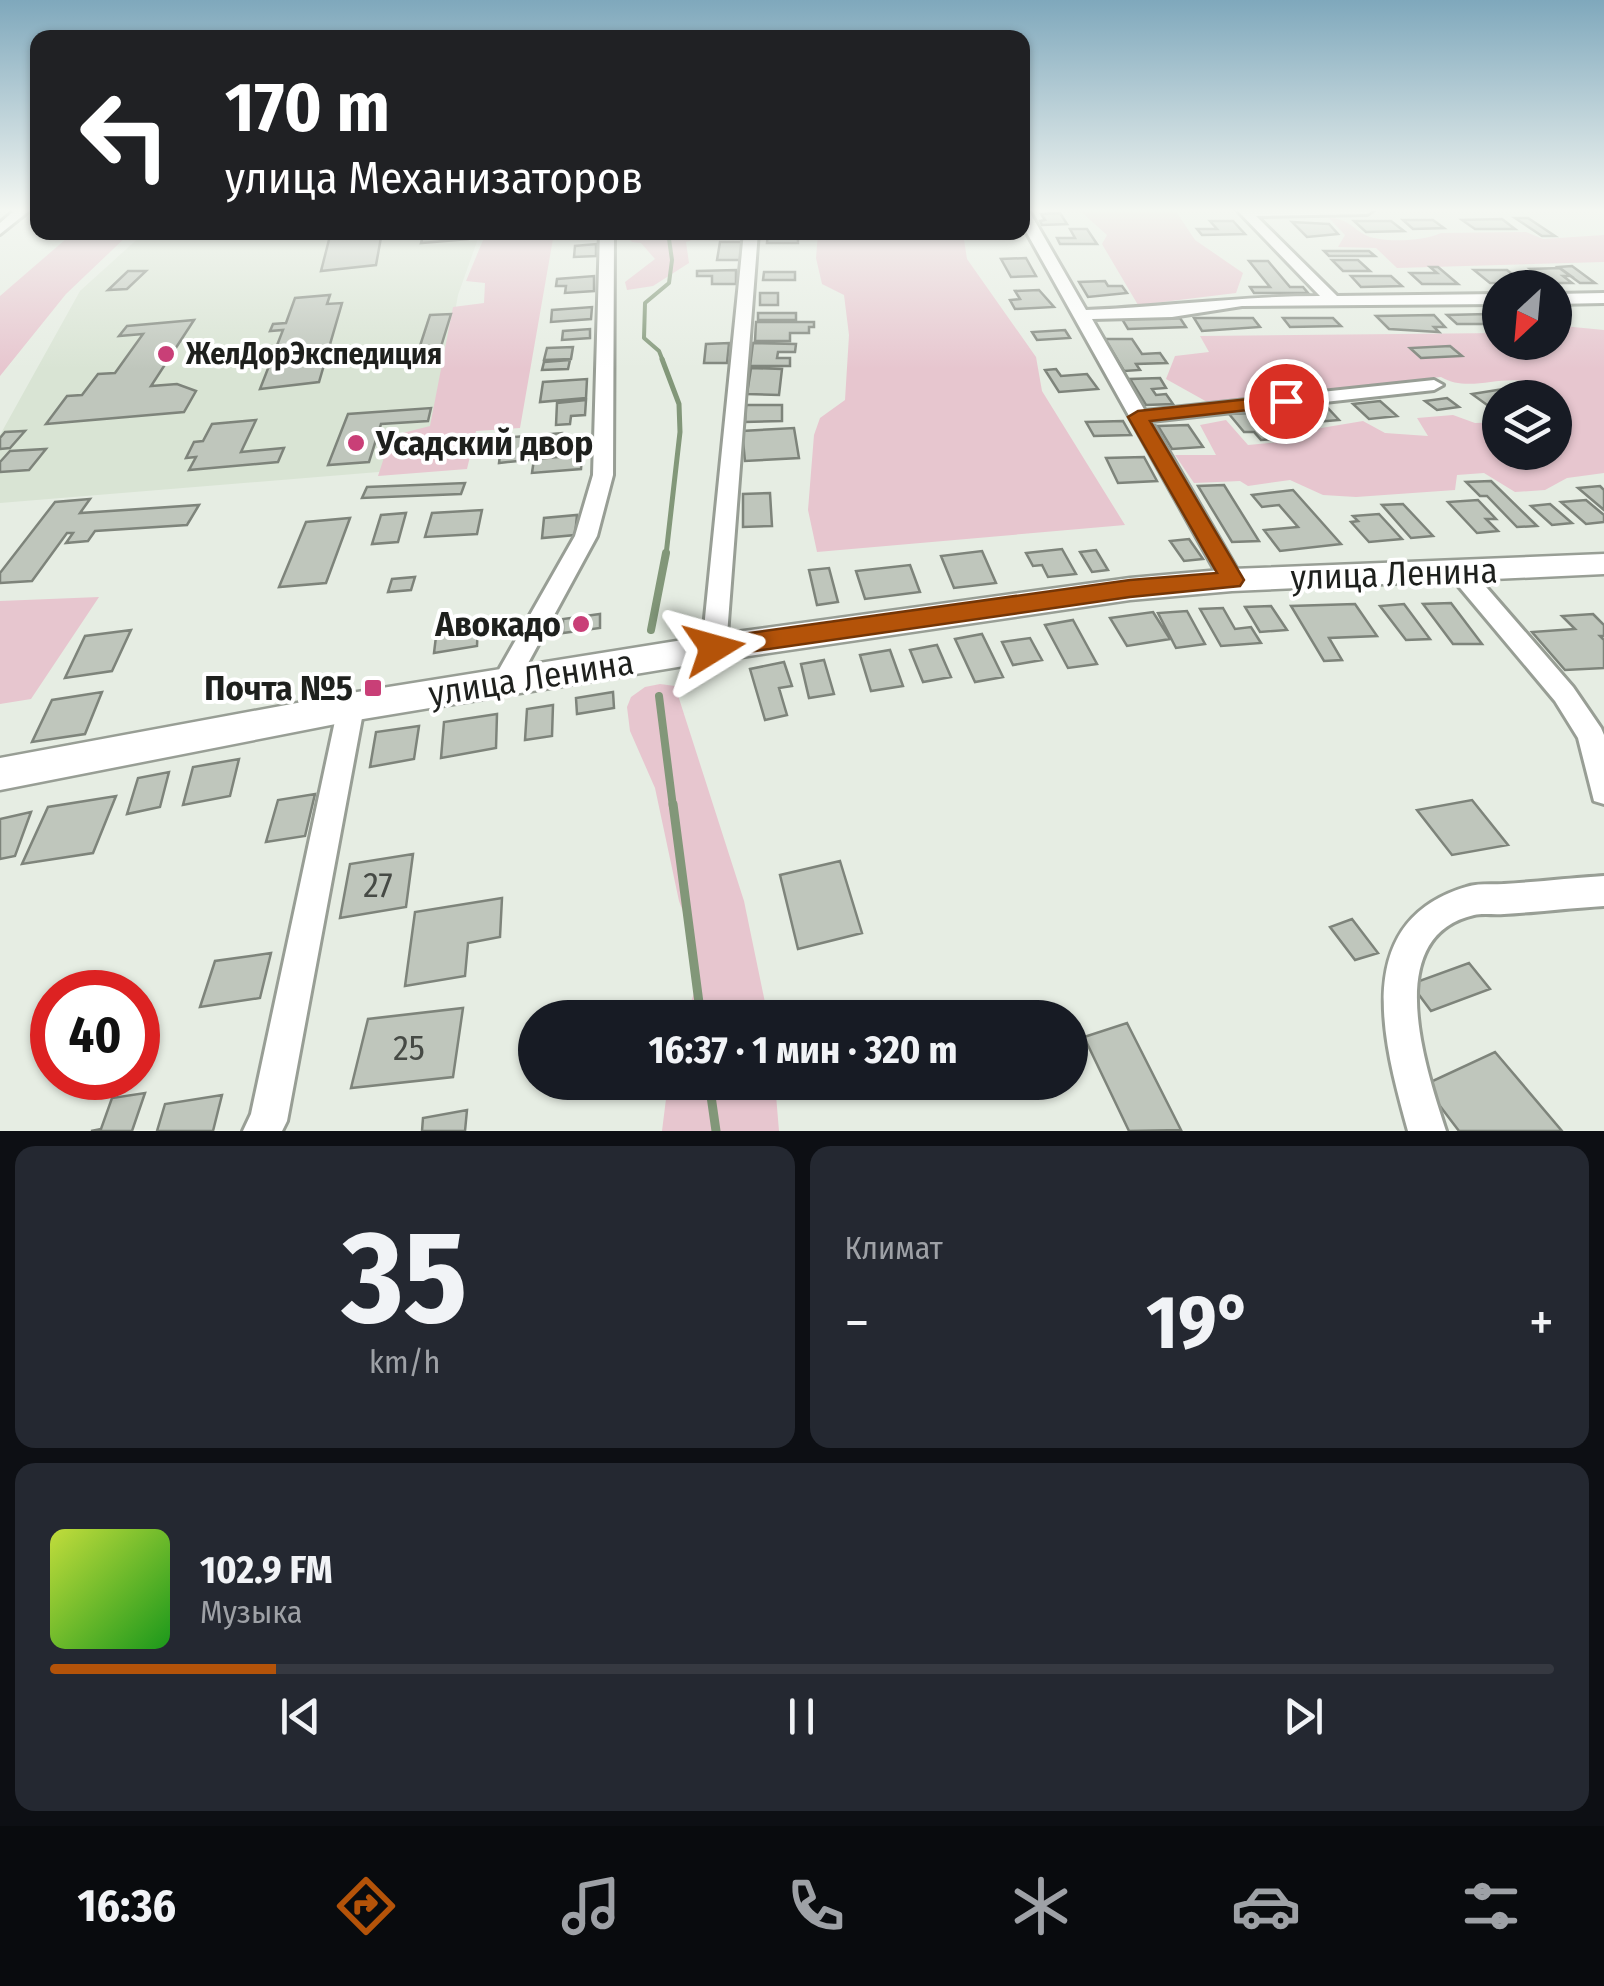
<!DOCTYPE html>
<html lang="ru">
<head>
<meta charset="utf-8">
<style>
  :root { --surface:#171b24; --page:#242831; --text:#f1f3f6; --muted:#9ea1a6; --line:#363941; --accent:#b45309 }
  body { margin:0; font-family:"Fira Sans Condensed",sans-serif; background:var(--page); color:var(--text); height:100vh; display:flex; flex-direction:column; font-size:38px; white-space:nowrap }
  * { box-sizing:border-box; margin:0 }
  p { font-size:32px; color:var(--muted) }
  .icon { flex:none; width:55px; height:55px; fill:none; stroke:currentColor; stroke-width:2; stroke-linecap:round; stroke-linejoin:round }
  .map { position:relative; height:1131px; overflow:hidden }
  .details { display:flex; flex-direction:column; gap:15px; padding:15px; background:#0d0f14; flex:1 }
  .details>* { flex:none }
  .top-card { position:absolute; left:30px; top:30px; width:1000px; height:210px; border-radius:20px; box-shadow:0 2px 8px #0004; background:#202124; color:#fff; overflow:hidden }
  .needle { width:65px; rotate:206deg }
  .controls { position:absolute; left:1482px; top:270px; display:grid; gap:20px }
  .controls a { display:grid; place-items:center; width:90px; height:90px; border-radius:50%; background:var(--surface); box-shadow:0 2px 8px #0004; font-size:50px }
  .speed { position:absolute; left:30px; top:970px; display:flex; gap:20px; font-size:50px; font-weight:700; text-align:center }
  .speed>* { display:grid; place-content:center; width:130px; height:130px; border-radius:50%; background:var(--surface); box-shadow:0 2px 8px #0004; line-height:1 }
  .speed .limit { border:15px solid #d22; background:#fff; color:#111 }
  .pin { position:absolute; display:grid; place-items:center; width:85px; height:85px; color:#fff; margin:-42px; border:5px solid #fff; border-radius:50%; box-shadow:0 2px 10px #0007 }
  .me { position:absolute; width:110px; margin:-55px; rotate:82deg; stroke-linejoin:round; filter:drop-shadow(0 0 8px #0008) }
  .turn { display:flex; align-items:center; gap:35px; height:210px; padding:0 30px; font-size:45px }
  .turn .icon { width:130px; height:130px; stroke-width:2.5 }
  .turn b { display:block; font-size:70px; line-height:85px }
  .big { font-size:75px; font-weight:700; line-height:1.1 }
  .details .widget { flex:1; display:flex; flex-direction:column; justify-content:center; gap:15px; min-width:0; padding:0 35px; border-radius:20px; background:var(--page) }
  .details .dial { align-items:center; gap:0 }
  .dial b { font-size:130px; line-height:1 }
  .song { display:flex; align-items:center; gap:30px }
  .cover { width:120px; height:120px; border-radius:15px; background:linear-gradient(135deg,hsl(70 70% 55%),hsl(120 70% 35%)) }
  .played { height:10px; border-radius:5px; background:linear-gradient(90deg,var(--accent) 15%,var(--line) 15%) }
  .keys { display:flex; justify-content:space-around; direction:ltr }
  .heat { display:flex; justify-content:space-between; align-items:center; font-size:55px; direction:ltr }
  .details .tiles { flex:1; display:grid; gap:15px; grid-template-columns:1fr 1fr }
  .widget:last-child { grid-column:span 2 }
  .trip { position:absolute; left:518px; top:1000px; width:570px; height:100px; border-radius:50px; background:var(--surface); box-shadow:0 2px 8px #0004; font-weight:700; line-height:100px; text-align:center }
  .tabs { display:flex; height:160px; justify-content:space-around; align-items:center; background:#090b0e; color:var(--muted) }
  .tabs .icon { width:70px; height:70px }
  .tabs .current { color:var(--accent) }
  .tabs b { font-size:45px; color:var(--text) }
  .map>svg:first-child { display:block }
  .built { fill:#d9e4d4 }
  .green { fill:#e7c6cf }
  .lines { fill:none; stroke-linecap:round; stroke-linejoin:round }
  .stream-far3 { stroke:#829779; stroke-width:4 }
  .stream-far2 { stroke:#829779; stroke-width:5 }
  .stream-far1 { stroke:#829779; stroke-width:8 }
  .stream { stroke:#829779; stroke-width:9 }
  .building { fill:#bfc6bc; stroke:#7e847b; stroke-width:2.5 }
  .minor-casing { stroke:#989e95; stroke-width:6 }
  .tertiary-casing { stroke:#989e95; stroke-width:5 }
  .minor { fill:#fff; fill-rule:evenodd }
  .tertiary { fill:#fff; fill-rule:evenodd }
  .route { fill:#b45309; stroke:#753606; stroke-width:2.5 }
  .poi-dot { fill:#c93f77; stroke:#fff; stroke-width:4 }
  .labels { text-anchor:middle; stroke-width:8; stroke-linejoin:round; paint-order:stroke }
  .far-poi-label { font-size:30px; font-weight:bold; fill:#1e201d; stroke:#fff; text-anchor:start }
  .poi-label { font-size:35px; font-weight:bold; fill:#1e201d; stroke:#fff; text-anchor:end }
  .street-label { font-size:35px; fill:#1e201d; stroke:#fff }
  .near-number-label { font-size:35px; fill:#464a45 }
</style>
</head>
<body>
<div class="map">
<svg width="1604" height="1131" viewBox="0 0 1604 1131">
  <rect width="100%" height="100%" fill="#e6ede3"/>
  <path class="built" d="M144 233H480L458 295 427 468 0 503V435L80 291Z"/>
  <path class="green" d="M1079 210H1175L1195 240 1243 273 1236 293 1138 305 1102 244 1107 235Z
    M1329 218C1353 219 1355 234 1374 238 1392 242 1424 241 1441 233L1526 232 1543 239 1604 235V262L1397 268 1376 248 1338 247 1345 235Z
    M74 232 130 233 66 294 0 376V296Z
    M635 232 703 233 704 236 686 242 689 263 653 286 627 290 625 282 655 259 641 243 632 242 629 239Z
    M486 233H554L520 428 476 431 467 469 378 476 391 436 430 426 453 307 484 303 485 283 466 281Z
    M818 233H963L967 259 1036 357 1042 391 1125 525 817 552 808 510 814 435 820 418 845 400 849 335 844 295 822 284 816 258Z
    M1563 326 1604 330V473L1567 478 1545 490 1515 492 1484 473 1457 475 1455 490 1356 497 1323 495 1290 480 1248 486 1240 481 1194 483 1175 455H1216L1200 425 1226 420 1248 445 1300 440 1309 430 1363 421 1385 433 1428 436 1417 418 1453 415 1475 423 1500 422V452H1555V418L1571 416 1555 403V398C1543 396 1539 385 1528 382 1499 375 1468 393 1441 377L1209 403 1166 379 1175 356 1209 352 1200 336 1500 333V342H1555V334Z
    M99 597 31 699 0 704V601Z
    M660 684 675 686 744 901 768 1017H686L694 993V941L679 901 655 788 630 731 627 707 631 697 645 687Z
    M668 1083H775L779 1131H662Z"/>
  <g class="lines">
    <path class="stream-far3" d="M663 361 659 351 644 338 645 303 669 283 672 260 668 232"/>
    <path class="stream-far2" d="M662 359 679 404 680 432 666 555"/>
    <path class="stream-far1" d="M651 630 666 553
      M659 696 673 807"/>
    <path class="stream" d="M673 804 701 1018
      M709 1082 716 1131"/>
  </g>
  <path class="building" d="M1060 213 1067 224 1042 225 1040 221 1045 220 1041 214Z
    M1515 218H1528L1555 236H1542Z
    M1502 219 1515 229H1475L1462 220Z
    M1403 220H1433L1444 228 1413 229Z
    M1210 221H1233L1245 234 1202 235 1197 229H1217Z
    M1354 221H1391L1404 231 1366 232Z
    M1292 222 1329 224 1338 234 1307 237Z
    M1070 229H1087L1097 244H1060L1057 238H1075Z
    M331 232H382L376 265 321 271Z
    M424 232H470L468 239 421 243Z
    M768 232H798V243H767Z
    M720 242H743L740 260H717Z
    M596 244V256L574 257 575 246Z
    M1324 251H1369L1375 256H1329Z
    M1026 258 1036 276 1011 277 1001 259Z
    M1332 260H1358L1370 271H1343Z
    M1249 261H1268L1290 287H1303L1308 293H1254L1250 287H1270Z
    M1572 266 1595 283H1580L1558 267Z
    M1430 267H1438L1458 284H1422L1410 273H1437Z
    M1560 268 1571 276H1563L1572 283H1549L1530 269Z
    M736 270V284H712V276H697V271Z
    M1474 270H1507L1516 277H1506L1514 283H1490Z
    M128 271H146L127 289 108 290Z
    M764 272H795V280H763Z
    M594 276V291L565 293 566 286H556L557 279Z
    M1351 276H1391L1402 286 1361 287Z
    M1105 281 1108 286H1122L1127 293 1088 297 1079 282Z
    M1039 290 1054 307 1015 309 1010 300 1020 299 1015 291Z
    M760 293H778V305H760Z
    M330 295 327 304 342 303 319 382 260 389 283 330 270 331 273 324 286 323 295 298Z
    M592 307 591 319 551 322 552 310Z
    M758 313H796V320H758Z
    M451 314 439 353 417 355 430 315Z
    M1488 314 1500 324H1457L1447 315Z
    M1434 315 1445 327H1434L1439 332 1389 329 1376 316Z
    M1180 318 1186 327 1128 329 1122 319Z
    M1194 318H1253L1260 327 1202 331Z
    M1283 318H1333L1341 326 1290 327Z
    M194 320 151 386 177 384 196 391 184 412 46 424 67 396 82 395 98 374 115 373 143 334 119 336 127 326Z
    M756 322H814V327H809V333H790V341H755Z
    M590 329V338L562 340 563 331Z
    M1065 330 1070 338 1037 340 1032 332Z
    M1105 339H1132L1142 354 1160 353 1167 363 1136 364 1140 370 1124 371Z
    M729 343 727 363H704L706 344Z
    M753 343 796 344 795 352H778L777 358H790V366H750Z
    M1450 346 1462 356 1421 358 1410 348Z
    M573 347 571 359 544 360 547 348Z
    M570 360 568 369 542 370 544 362Z
    M751 368 782 369 779 395 747 394Z
    M1056 369 1061 376 1087 374 1098 389 1059 392 1045 370Z
    M1160 378 1166 388 1152 389 1156 395 1166 394 1173 404 1146 405 1130 379Z
    M587 379 586 398 540 402 543 382Z
    M1522 386 1538 397 1500 398V409L1494 410 1472 394Z
    M1447 398 1459 407 1437 410 1425 401Z
    M586 400 585 415 571 416 570 424 556 425 557 403Z
    M1380 401 1397 416 1369 419 1353 404Z
    M746 405H782V421L745 422Z
    M1326 406 1339 420 1304 423 1291 409Z
    M431 408 428 421 381 424 369 462 328 465 348 414Z
    M1271 412 1294 438 1261 440 1254 432H1244L1229 414Z
    M256 420 241 452 284 448 278 462 189 470 196 457 186 458 194 442 203 441 212 424Z
    M1123 421 1131 435 1094 436 1086 422Z
    M1188 425 1203 447 1172 449 1158 426Z
    M794 428 799 458 745 461 742 431Z
    M25 431 10 448 0 449V438L5 432Z
    M562 433 561 447 529 450 528 460 499 463 502 438Z
    M46 449 29 470 0 472V462L10 451Z
    M582 455 581 469 532 473 534 459Z
    M1144 457 1157 481 1118 483 1106 458Z
    M1491 481 1537 526 1517 527 1487 496H1480L1466 482Z
    M465 483 461 494 362 498 367 487Z
    M1224 485 1259 541 1232 542 1198 486Z
    M1600 486 1604 490V510L1578 488Z
    M1293 490 1341 544 1280 551 1264 530 1298 527 1279 505 1262 507 1252 495Z
    M770 493 772 526 743 527V494Z
    M90 499 80 513 199 505 187 525 95 531 88 541 66 543 73 533H67L32 581 0 583V573L55 502Z
    M1478 500 1496 519H1486L1498 531 1477 533 1448 502Z
    M1586 500 1604 515V522L1586 524 1561 502Z
    M1403 504 1433 536 1411 538 1382 505Z
    M1550 504 1572 523 1552 525 1531 506Z
    M482 510 477 534 425 537 432 513Z
    M406 513 398 542 372 544 381 515Z
    M1379 514 1402 539 1369 542 1351 522 1358 521 1353 516Z
    M577 515 575 535 542 538 544 518Z
    M350 518 326 583 279 587 306 522Z
    M1189 539 1203 559 1184 561 1170 541Z
    M1062 549 1076 574 1048 577 1042 565 1033 566 1026 553Z
    M1096 550 1108 570 1092 572 1080 552Z
    M982 551 996 583 954 588 941 556Z
    M910 565 920 592 865 599 856 571Z
    M829 568 838 602 817 605 809 570Z
    M415 577 411 590 388 592 392 579Z
    M1451 603 1482 644H1453L1423 604Z
    M1355 604 1377 636 1329 638 1342 660 1324 661 1291 606Z
    M1404 604 1430 639 1406 640 1380 606Z
    M1271 606 1287 630 1260 632 1245 607Z
    M1223 608 1235 629 1251 627 1261 643 1221 646 1200 609Z
    M1187 611 1205 644 1176 648 1158 613Z
    M1153 612 1170 639 1127 646 1110 618Z
    M600 614V628L563 633V619Z
    M1593 614 1604 625V636H1600L1604 640V668L1565 670 1532 632 1575 629 1562 616Z
    M1073 620 1097 664 1068 668 1045 625Z
    M478 621 477 646 434 653 437 628Z
    M131 630 112 671 65 678 85 636Z
    M982 634 1003 677 975 682 955 639Z
    M1030 638 1042 660 1013 665 1002 642Z
    M937 645 951 677 923 682 910 650Z
    M890 650 903 686 871 691 860 655Z
    M824 660 834 694 809 698 801 664Z
    M784 662 792 686 779 688 787 715 765 720 750 669Z
    M102 692 85 734 32 742 52 700Z
    M613 692 614 708 577 714 576 698Z
    M553 705 552 736 525 740 527 709Z
    M497 714 496 748 441 758 444 722Z
    M419 726 414 759 370 767 376 732Z
    M239 759 230 796 183 805 193 767Z
    M169 772 160 807 127 814 138 778Z
    M315 794 305 836 266 842 278 800Z
    M116 796 93 853 22 864 48 807Z
    M1472 800 1508 845 1452 855 1417 810Z
    M31 812 15 856 0 859V819Z
    M413 854 406 907 340 918 350 864Z
    M840 861 862 933 798 949 780 875Z
    M502 898 500 937 468 943 465 976 405 986 415 912Z
    M1352 919 1378 953 1355 960 1330 927Z
    M271 953 260 998 200 1007 215 961Z
    M1469 963 1490 989 1431 1011 1411 984Z
    M463 1008 453 1077 351 1088 368 1019Z
    M1127 1023 1181 1130 1129 1131 1084 1037Z
    M1495 1052 1562 1131H1459L1424 1085Z
    M145 1093 132 1131H91L101 1129 112 1098Z
    M222 1095 213 1131H157L165 1104Z
    M467 1110 465 1131H422L423 1118Z"/>
  <g class="lines">
    <g class="minor-casing">
      <path id="minor" d="M15 210H30L0 234V223Z
        M1022 210 1029 211 1086 310C1165 307 1241 296 1320 296L1237 210H1373L1367 214 1256 216 1337 296 1500 294V304L1242 306 1172 317 1092 319 1145 411 1434 380 1443 385 1434 390 1151 421 1243 580 1232 588 1224 586 1022 224Z
        M600 232H614L613 475 597 536 514 689 505 692 496 689 492 682 575 536 593 475Z
        M744 232H758L726 648 723 655H705L702 648Z
        M1604 293V303L1555 304V294Z
        M1459 563 1467 565 1573 687 1601 728 1604 735V804L1594 801 1578 738 1555 701 1451 577 1448 571Z
        M351 696 360 700 364 707 287 1121 282 1131H243L251 1114 338 707 342 700Z
        M1604 876V906C1571 908 1538 912 1504 914 1494 915 1483 913 1474 915 1379 937 1427 1071 1446 1131H1408C1384 1044 1349 922 1466 887 1478 883 1491 885 1504 884 1537 882 1571 878 1604 876Z"/>
    </g>
    <g class="tertiary-casing">
      <path id="tertiary" d="M1604 554V574L1232 591 1130 600 714 661 351 721 0 790V758L351 693 714 635 1130 578 1232 569Z"/>
    </g>
    <use href="#minor" class="minor"/>
    <use href="#tertiary" class="tertiary"/>
  </g>
  <linearGradient id="sky" x2="0" y2="1"><stop stop-color="#7fa8bc"/><stop offset="0.57" stop-color="#f4f7f2"/><stop offset="1" stop-color="#f4f7f2" stop-opacity="0"/></linearGradient>
  <rect width="1604" height="369" fill="url(#sky)"/>
  <path class="route" d="M1286 395 1293 397V405L1150 421 1244 580 1240 586 1130 597 714 657 705 654 702 648 705 641 714 638 1130 580 1217 573 1128 417 1138 411Z"/>
  <g class="poi-dot">
    <circle cx="166" cy="354" r="10"/>
    <circle cx="356" cy="443" r="10"/>
    <circle cx="581" cy="624" r="10"/>
    <rect x="363" y="678" width="20" height="20" rx="5"/>
  </g>
  <g class="labels">
    <g class="far-poi-label">
      <text x="186" y="364">ЖелДорЭкспедиция</text>
    </g>
    <g class="poi-label">
      <text x="376" y="455" text-anchor="start">Усадский двор</text>
      <text x="561" y="636">Авокадо</text>
      <text x="353" y="700">Почта №5</text>
    </g>
    <g class="street-label">
      <text transform="translate(1394 574) rotate(-2)" y="12">улица Ленина</text>
      <text transform="translate(531 678) rotate(-9)" y="12">улица Ленина</text>
    </g>
    <g class="near-number-label">
      <text x="378" y="897">27</text>
      <text x="409" y="1060">25</text>
    </g>
  </g>
</svg>
<div class="controls">
<a><svg class="needle" viewBox="-14 -14 28 28"><path d="M0-13l5 13h-10z" fill="#e53935"/><path d="M0 13l5-13h-10z" fill="#9ea1a6"/></svg></a>
<a><svg class="icon" aria-label="layers" viewBox="0 0 24 24"><path d="M12 4l9 5-9 5-9-5zM3 14l9 5 9-5"/></svg></a>
</div>
<div class="speed"><div class="limit">40</div></div>
<div class="pin" style="left:1286px;top:401px;background:#d93025"><svg class="icon" aria-label="arrive" viewBox="0 0 24 24"><path d="M6 21V4h12l-3 4 3 4H6"/></svg></div>
<svg class="me" style="left:714px;top:648px" viewBox="-20 -20 40 40"><path d="M0-17L14 15 0 8-14 15z" fill="#b45309" stroke="#fff" stroke-width="4"/></svg>
<div class="trip">16:37 · 1 мин · 320 m</div>
<div class="top-card">
<div class="turn"><svg class="icon" aria-label="left" viewBox="0 0 24 24"><path d="M17 20v-9H6M10 6l-5 5 5 5"/></svg><div><b>170 m</b>улица Механизаторов</div></div>
</div>
</div>
<section class="details">
<div class="tiles">
<div class="widget dial"><b>35</b><p>km/h</p></div>
<div class="widget"><p>Климат</p>
<div class="heat"><a>−</a><b class="big">19°</b><a>+</a></div>
</div>
<div class="widget">
<div class="song"><i class="cover"></i><div><b>102.9 FM</b><p>Музыка</p></div></div>
<div class="played"></div>
<div class="keys"><svg class="icon" aria-label="previous" viewBox="0 0 24 24"><path d="M18 5L8 12l10 7zM5 5v14"/></svg><svg class="icon" aria-label="pause" viewBox="0 0 24 24"><path d="M8 5v14M16 5v14"/></svg><svg class="icon" aria-label="next" viewBox="0 0 24 24"><path d="M6 5l10 7-10 7zM19 5v14"/></svg></div>
</div>
</div>
</section>
<nav class="tabs">
<b>16:36</b>
<svg class="icon current" aria-label="directions" viewBox="0 0 24 24"><path d="M12 3l9 9-9 9-9-9zM9 14v-3h6M13 9l2 2-2 2"/></svg>
<svg class="icon" aria-label="music" viewBox="0 0 24 24"><path d="M9 18V5l10-2v13"/><circle cx="6" cy="18" r="3"/><circle cx="16" cy="16" r="3"/></svg>
<svg class="icon" aria-label="phone" viewBox="0 0 24 24"><path d="M5 4h4l2 5-3 2q2 4 5 5l2-3 5 2v4C11 20 4 13 5 4z"/></svg>
<svg class="icon" aria-label="climate" viewBox="0 0 24 24"><path d="M12 3v18M4 7l16 10M4 17L20 7"/></svg>
<svg class="icon" aria-label="car" viewBox="0 0 24 24"><path d="M5 17H2v-5l4-1 3-4h7l3 4 3 1v5h-3M9 17h6M6 11h13"/><circle cx="7" cy="17" r="2"/><circle cx="17" cy="17" r="2"/></svg>
<svg class="icon" aria-label="filters" viewBox="0 0 24 24"><path d="M4 7h16M4 17h16"/><circle cx="9" cy="7" r="2"/><circle cx="15" cy="17" r="2"/></svg>
</nav>
</body>
</html>
